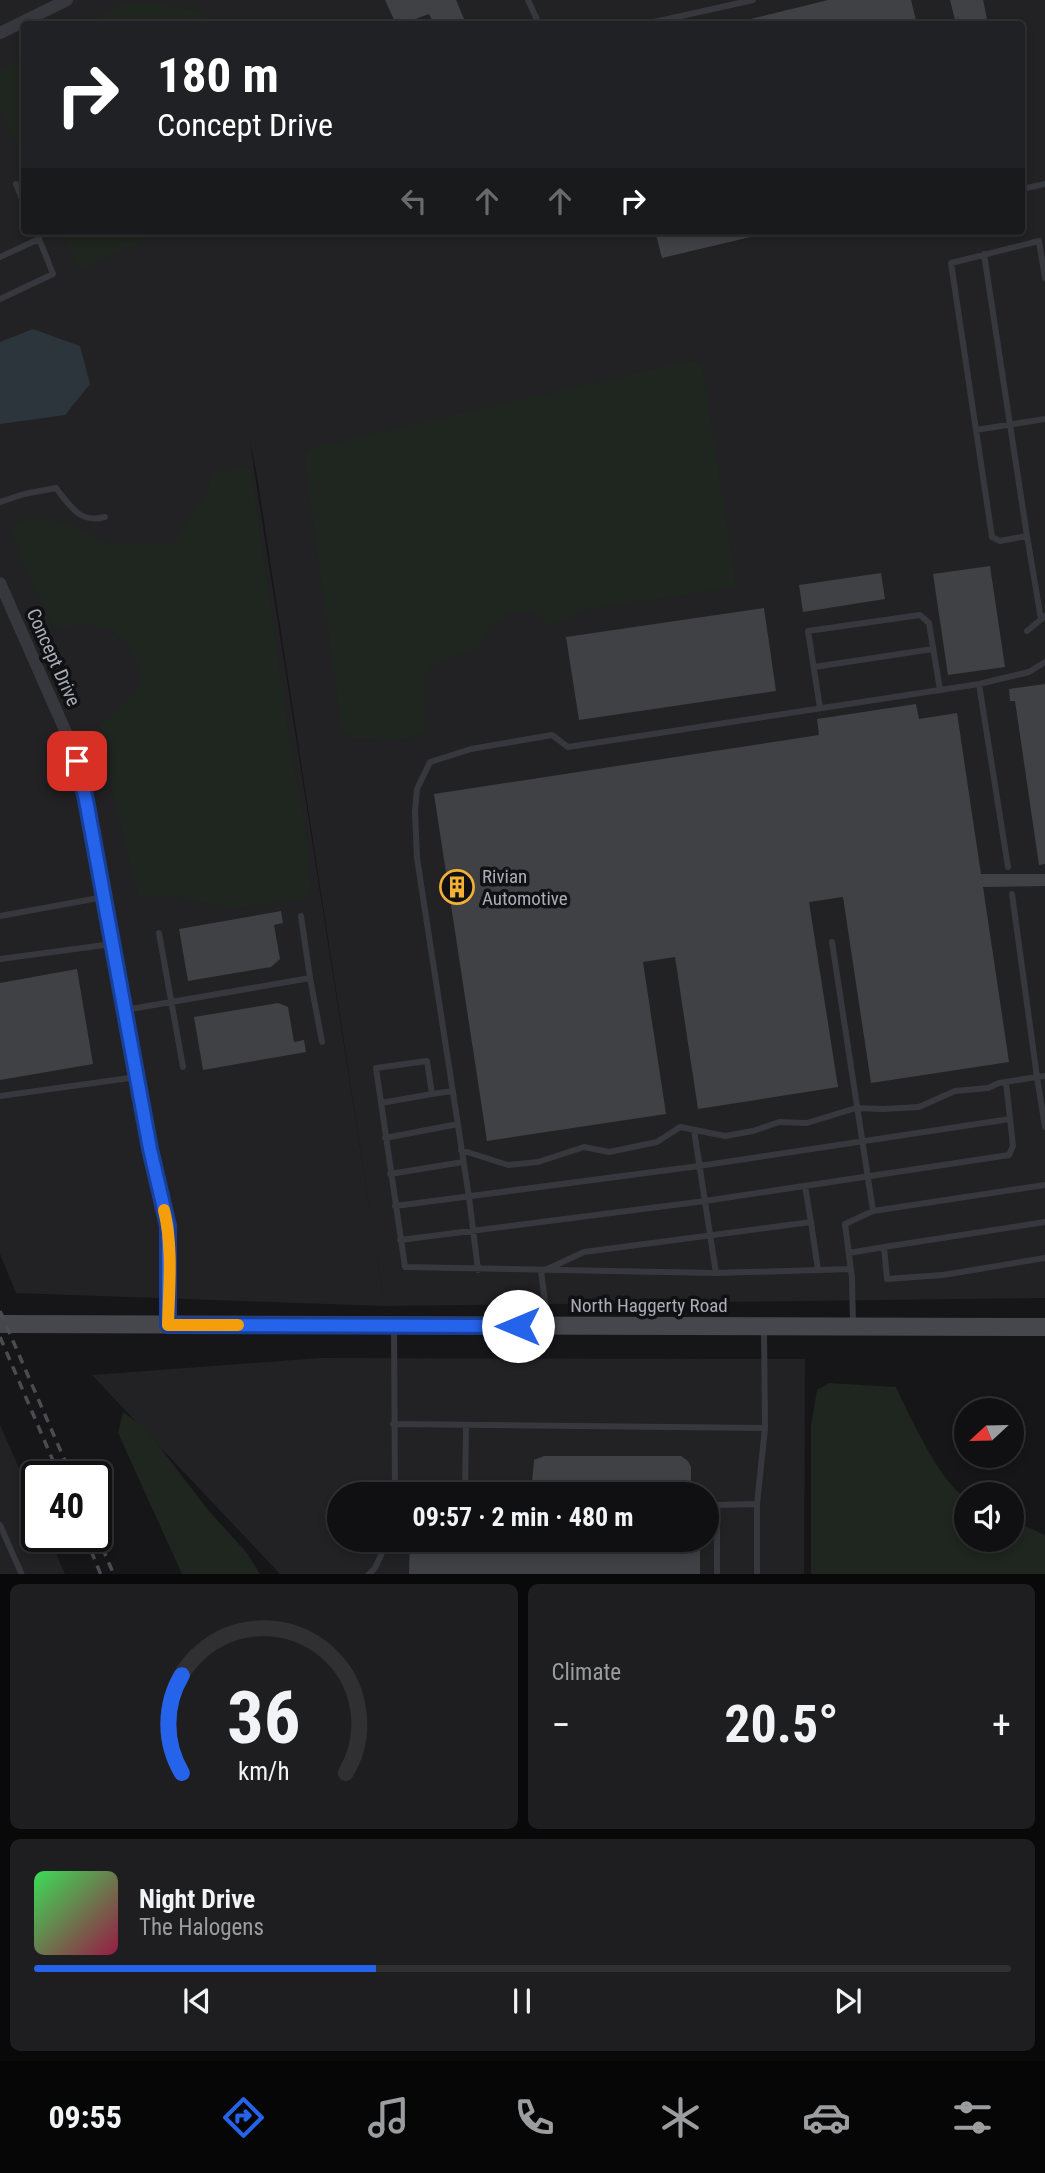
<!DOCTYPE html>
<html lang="en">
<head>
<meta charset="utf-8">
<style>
  :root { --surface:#101012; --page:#1e1e20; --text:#f1f3f6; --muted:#9c9d9f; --line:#303032; --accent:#2563eb }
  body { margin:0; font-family:"Roboto Condensed",sans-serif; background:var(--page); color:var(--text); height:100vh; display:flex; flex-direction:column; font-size:26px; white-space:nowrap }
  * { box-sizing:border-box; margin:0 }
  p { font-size:23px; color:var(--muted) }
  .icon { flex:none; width:38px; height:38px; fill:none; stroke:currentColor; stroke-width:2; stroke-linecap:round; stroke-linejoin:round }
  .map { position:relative; height:1574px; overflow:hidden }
  .panel { display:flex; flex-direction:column; gap:10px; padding:10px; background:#09090a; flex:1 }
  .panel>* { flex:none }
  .hud { position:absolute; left:21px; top:21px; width:1004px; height:214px; border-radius:7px; box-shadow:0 4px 10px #0003,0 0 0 2px var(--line); background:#202124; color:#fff; overflow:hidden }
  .needle { width:46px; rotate:248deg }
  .fabs { position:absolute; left:954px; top:1398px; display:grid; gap:14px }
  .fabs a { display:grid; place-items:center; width:70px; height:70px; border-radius:50%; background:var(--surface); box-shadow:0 4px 10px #0003,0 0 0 2px var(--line); font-size:35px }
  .speed { position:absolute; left:21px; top:1461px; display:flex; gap:14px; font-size:35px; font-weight:700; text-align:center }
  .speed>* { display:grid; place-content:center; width:91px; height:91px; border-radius:50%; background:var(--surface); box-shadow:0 4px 10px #0003,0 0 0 2px var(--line); line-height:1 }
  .speed .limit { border:4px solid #111; border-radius:10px; background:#fff; color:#111 }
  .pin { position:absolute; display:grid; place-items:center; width:60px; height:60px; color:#fff; margin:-30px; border-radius:14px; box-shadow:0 4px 10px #0006 }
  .me { position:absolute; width:77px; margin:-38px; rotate:270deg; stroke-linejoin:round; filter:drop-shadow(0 0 5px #0008) }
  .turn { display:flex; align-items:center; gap:24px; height:147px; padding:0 21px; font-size:32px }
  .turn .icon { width:91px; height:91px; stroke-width:2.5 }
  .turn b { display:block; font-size:49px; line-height:60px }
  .lanes { display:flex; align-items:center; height:66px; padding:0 21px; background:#0003; justify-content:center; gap:35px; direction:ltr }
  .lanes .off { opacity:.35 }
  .big { font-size:52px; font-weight:700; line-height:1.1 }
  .panel .card { flex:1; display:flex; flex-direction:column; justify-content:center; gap:10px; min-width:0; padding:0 24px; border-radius:10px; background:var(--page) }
  .panel .dial { align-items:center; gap:0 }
  .dial svg { height:182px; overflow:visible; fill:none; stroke:var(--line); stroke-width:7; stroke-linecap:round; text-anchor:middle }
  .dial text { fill:var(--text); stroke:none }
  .song { display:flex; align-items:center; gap:21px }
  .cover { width:84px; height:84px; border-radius:10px; background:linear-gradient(135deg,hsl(130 70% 55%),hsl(340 70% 35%)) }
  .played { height:7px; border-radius:4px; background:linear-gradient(90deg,var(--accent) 35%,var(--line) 35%) }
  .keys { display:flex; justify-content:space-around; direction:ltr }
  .heat { display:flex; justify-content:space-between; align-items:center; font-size:38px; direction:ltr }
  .panel .tiles { flex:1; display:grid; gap:10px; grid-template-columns:1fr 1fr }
  .card:last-child { grid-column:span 2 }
  .trip { position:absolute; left:327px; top:1482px; width:392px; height:70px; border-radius:35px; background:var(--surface); box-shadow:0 4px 10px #0003,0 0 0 2px var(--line); font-weight:700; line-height:70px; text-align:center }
  .dock { display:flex; height:112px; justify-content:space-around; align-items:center; background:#060607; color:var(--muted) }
  .dock .icon { width:49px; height:49px }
  .dock .selected { color:var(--accent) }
  .dock b { font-size:32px; color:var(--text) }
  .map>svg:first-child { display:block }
  .built { fill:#222225; fill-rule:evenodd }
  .green { fill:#1e261f }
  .water { fill:#2c353c }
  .building { fill:#404145 }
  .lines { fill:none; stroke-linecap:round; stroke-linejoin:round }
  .lane { stroke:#37383d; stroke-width:6 }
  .street { stroke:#37383d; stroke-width:12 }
  .secondary { stroke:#45474d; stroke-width:18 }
  .rail { stroke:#4a4c52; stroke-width:3.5; stroke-dasharray:9 7; stroke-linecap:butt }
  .route-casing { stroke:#184099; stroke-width:18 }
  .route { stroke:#2563eb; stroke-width:12 }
  .slow { stroke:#f59e0b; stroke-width:12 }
  .labels { text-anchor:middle; stroke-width:7; stroke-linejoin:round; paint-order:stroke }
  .street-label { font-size:19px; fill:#a8adb8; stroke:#111113 }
  .poi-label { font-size:19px; fill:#a8adb8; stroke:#111113; text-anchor:start }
</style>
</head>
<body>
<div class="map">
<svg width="1045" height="1575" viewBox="0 0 1045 1575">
  <rect width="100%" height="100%" fill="#161618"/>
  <path class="built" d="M0 0H1045V1298L385 1306 16 1293 0 1254ZM24 24H1022V231H24ZM250 443 256 470 383 1296V1295Z
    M320 1358 805 1359 804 1574H280L92 1375ZM340 1494H707V1540H340Z
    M0 1425 37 1509V1536L49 1537 65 1574H0Z"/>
  <path class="green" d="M156 3 201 11 207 24H85L124 4Z
    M24 57V159L0 110V71Z
    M60 231H162L82 270 77 265Z
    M692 360 702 365 736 587 584 610 546 626 537 613 513 612 490 628 482 645 427 667 424 683 426 731 412 739 353 738 342 732 304 455 311 448Z
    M243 467 251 469 290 744 306 830 311 891 305 900 229 908 176 897H139L101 746 99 728 137 690 142 674 133 652 111 629 88 624 54 628 21 559 11 529 15 522 34 518 53 519 112 544 173 545 206 492 214 473Z
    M829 1383 896 1387C908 1413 942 1486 966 1497V1540H1012V1520L1045 1535V1574H811V1425L817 1390Z
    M123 1412 146 1429 208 1510 247 1553 260 1574H182L118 1433Z"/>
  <path class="water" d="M33 329 80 346 90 384 65 415 0 424V342Z"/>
  <path class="building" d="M385 0H456L464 19 451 24H434L429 14 402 24 395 22Z
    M828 0H911L917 24H743V21Z
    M950 0H983L988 24H956Z
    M655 231H759V235L662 258Z
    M990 566 1005 667 948 675 933 574Z
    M881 573 885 599 803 612 799 585Z
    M764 608 776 691 579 720 566 637Z
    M1045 684V864L1039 865 1015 701H1010L1009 689Z
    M916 704 919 719 957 713 981 874H1045V886L983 887 1009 1062 871 1083 843 897 809 902 838 1087 698 1109 675 957 643 962 666 1114 487 1141 434 794 819 735 817 719Z
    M281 911 283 923 274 925 280 959 271 967 188 981 179 929Z
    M77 969 93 1064 0 1080V983Z
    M278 1003 288 1007 294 1042 304 1040 306 1052 203 1070 194 1017Z
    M544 1456H681L688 1461 691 1467V1483L669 1482V1494H554V1482H532L534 1460Z
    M410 1540H700V1574H409Z"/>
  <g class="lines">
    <path class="lane" d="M528 0 539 24
      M645 24 753 0
      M16 184 24 204
      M1022 189 1045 184
      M984 254 1027 536
      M0 257 39 239
      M0 299 53 274 36 231
      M976 430 1045 419
      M0 502 24 494 56 488C70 506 80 524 105 517
      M1041 619 1027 536 1000 541 992 537 951 263 1039 241 1045 278
      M1027 631 1045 616
      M814 667 933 649
      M979 684 1008 867
      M820 708 808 631 920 615 929 623 940 690
      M0 916 104 897
      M159 933 183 1067
      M832 942 873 1211
      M0 959 112 944
      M310 978 322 1042
      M125 1010 310 978 301 916
      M1045 1076 1037 1077 1045 1127
      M453 1091 432 1094 427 1061 376 1068 405 1267 716 1273 851 1269
      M0 1096 137 1077
      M381 1103 432 1094
      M694 1130 716 1273H719
      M385 1138 458 1124
      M461 1150 508 1165 538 1162 584 1147 609 1152 657 1142 680 1127 725 1136 753 1131 779 1122 807 1123 856 1108 883 1109 919 1107 955 1091 988 1088 999 1083 1037 1077 1012 894
      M390 1174 463 1162
      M805 1186 811 1222
      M395 1206 699 1166 1010 1119
      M400 1240 705 1201 1009 1155 1013 1146 1006 1082
      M884 1247 1045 1222
      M849 1253 884 1247 887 1279 943 1275 1045 1258
      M478 1270 469 1197 417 858 415 812 417 789 430 762 471 749 552 735 568 747 979 684 1029 672 1045 662
      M541 1271 548 1325
      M543 1271 584 1252 811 1222 818 1270
      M853 1324 852 1278 845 1224 873 1211 1045 1185
      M394 1328 395 1494
      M393 1424 765 1428
      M465 1492 492 1494
      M459 1494 465 1492 466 1425
      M0 1525 22 1575
      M368 1575 375 1568 388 1540
      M717 1575V1505L757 1504
      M757 1575V1504L765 1428 764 1328"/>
    <path class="street" d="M0 33 67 0
      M0 583 72 746 82 775 150 1149 168 1226V1325"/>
    <path class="secondary" d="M0 1324 1045 1327"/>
    <path class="rail" d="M0 1311 72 1477
      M0 1337 60 1477
      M96 1533 114 1575
      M85 1536 101 1575"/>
  </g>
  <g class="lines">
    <g class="route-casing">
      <path id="route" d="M77 761 86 800 150 1149 168 1226V1325L518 1326"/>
    </g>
    <use href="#route" class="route"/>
    <path class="slow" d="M164 1210C173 1247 169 1287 168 1325H238"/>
  </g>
  <defs>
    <g id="building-ring" transform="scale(1.75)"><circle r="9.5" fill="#111113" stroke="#f2b134" stroke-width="1.5"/><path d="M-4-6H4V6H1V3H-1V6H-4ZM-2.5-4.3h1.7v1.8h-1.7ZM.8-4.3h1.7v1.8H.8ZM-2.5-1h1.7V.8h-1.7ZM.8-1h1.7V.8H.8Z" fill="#f2b134"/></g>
  </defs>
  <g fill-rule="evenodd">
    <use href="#building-ring" x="457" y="887"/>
  </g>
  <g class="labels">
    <g class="street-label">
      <text transform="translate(54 657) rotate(66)" y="7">Concept Drive</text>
      <text x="649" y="1312">North Haggerty Road</text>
    </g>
    <g class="poi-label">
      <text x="482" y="883">Rivian<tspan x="482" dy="22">Automotive</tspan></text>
    </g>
  </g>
</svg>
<div class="fabs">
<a><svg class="needle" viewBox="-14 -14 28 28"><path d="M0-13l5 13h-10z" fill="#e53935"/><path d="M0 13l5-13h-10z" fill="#9c9d9f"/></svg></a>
<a><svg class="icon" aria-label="sound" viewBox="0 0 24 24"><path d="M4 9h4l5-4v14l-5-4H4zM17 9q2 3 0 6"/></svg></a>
</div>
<div class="speed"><div class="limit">40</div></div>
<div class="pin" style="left:77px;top:761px;background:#d93025"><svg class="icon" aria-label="arrive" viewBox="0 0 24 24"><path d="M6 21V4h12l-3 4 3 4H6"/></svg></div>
<svg class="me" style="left:518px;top:1326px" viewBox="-20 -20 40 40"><circle r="19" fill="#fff"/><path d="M0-13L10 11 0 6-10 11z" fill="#2563eb"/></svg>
<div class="trip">09:57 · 2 min · 480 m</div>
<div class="hud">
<div class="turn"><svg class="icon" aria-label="right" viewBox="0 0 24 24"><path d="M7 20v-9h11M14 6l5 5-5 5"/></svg><div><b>180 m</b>Concept Drive</div></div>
<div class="lanes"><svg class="icon off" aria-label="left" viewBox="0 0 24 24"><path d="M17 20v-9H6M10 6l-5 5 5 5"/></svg><svg class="icon off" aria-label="ahead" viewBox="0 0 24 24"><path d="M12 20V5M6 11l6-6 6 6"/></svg><svg class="icon off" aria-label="ahead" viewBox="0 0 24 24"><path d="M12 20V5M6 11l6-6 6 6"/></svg><svg class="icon" aria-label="right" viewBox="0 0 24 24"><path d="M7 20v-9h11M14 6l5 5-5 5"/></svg></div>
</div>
</div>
<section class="panel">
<div class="tiles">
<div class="card dial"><svg viewBox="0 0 100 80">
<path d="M14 69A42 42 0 1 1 86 69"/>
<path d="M14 69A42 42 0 0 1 14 26" stroke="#2563eb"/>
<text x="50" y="56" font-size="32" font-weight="700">36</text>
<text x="50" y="72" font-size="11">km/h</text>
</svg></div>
<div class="card"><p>Climate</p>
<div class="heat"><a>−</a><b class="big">20.5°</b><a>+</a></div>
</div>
<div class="card">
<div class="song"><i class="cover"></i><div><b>Night Drive</b><p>The Halogens</p></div></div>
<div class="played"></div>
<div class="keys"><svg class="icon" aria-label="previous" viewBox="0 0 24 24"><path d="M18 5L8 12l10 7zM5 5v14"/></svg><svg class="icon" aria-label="pause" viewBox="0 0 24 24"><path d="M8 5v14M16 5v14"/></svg><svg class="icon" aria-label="next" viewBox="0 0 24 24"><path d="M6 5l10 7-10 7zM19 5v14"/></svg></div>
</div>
</div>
</section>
<nav class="dock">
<b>09:55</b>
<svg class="icon selected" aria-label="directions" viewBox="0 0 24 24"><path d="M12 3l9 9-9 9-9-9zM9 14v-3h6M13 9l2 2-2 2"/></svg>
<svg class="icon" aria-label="music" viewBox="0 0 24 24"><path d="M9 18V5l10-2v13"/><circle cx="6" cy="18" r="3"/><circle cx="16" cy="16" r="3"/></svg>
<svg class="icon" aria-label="phone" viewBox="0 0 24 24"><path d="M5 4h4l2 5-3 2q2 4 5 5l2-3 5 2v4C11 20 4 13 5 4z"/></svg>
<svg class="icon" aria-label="climate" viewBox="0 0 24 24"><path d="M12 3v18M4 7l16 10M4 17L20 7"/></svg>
<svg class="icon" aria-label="car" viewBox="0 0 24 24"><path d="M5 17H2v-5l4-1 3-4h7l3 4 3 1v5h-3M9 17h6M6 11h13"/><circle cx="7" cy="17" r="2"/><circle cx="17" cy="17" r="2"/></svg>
<svg class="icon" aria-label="filters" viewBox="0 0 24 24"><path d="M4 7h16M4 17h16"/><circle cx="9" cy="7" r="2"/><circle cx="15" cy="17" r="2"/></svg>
</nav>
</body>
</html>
